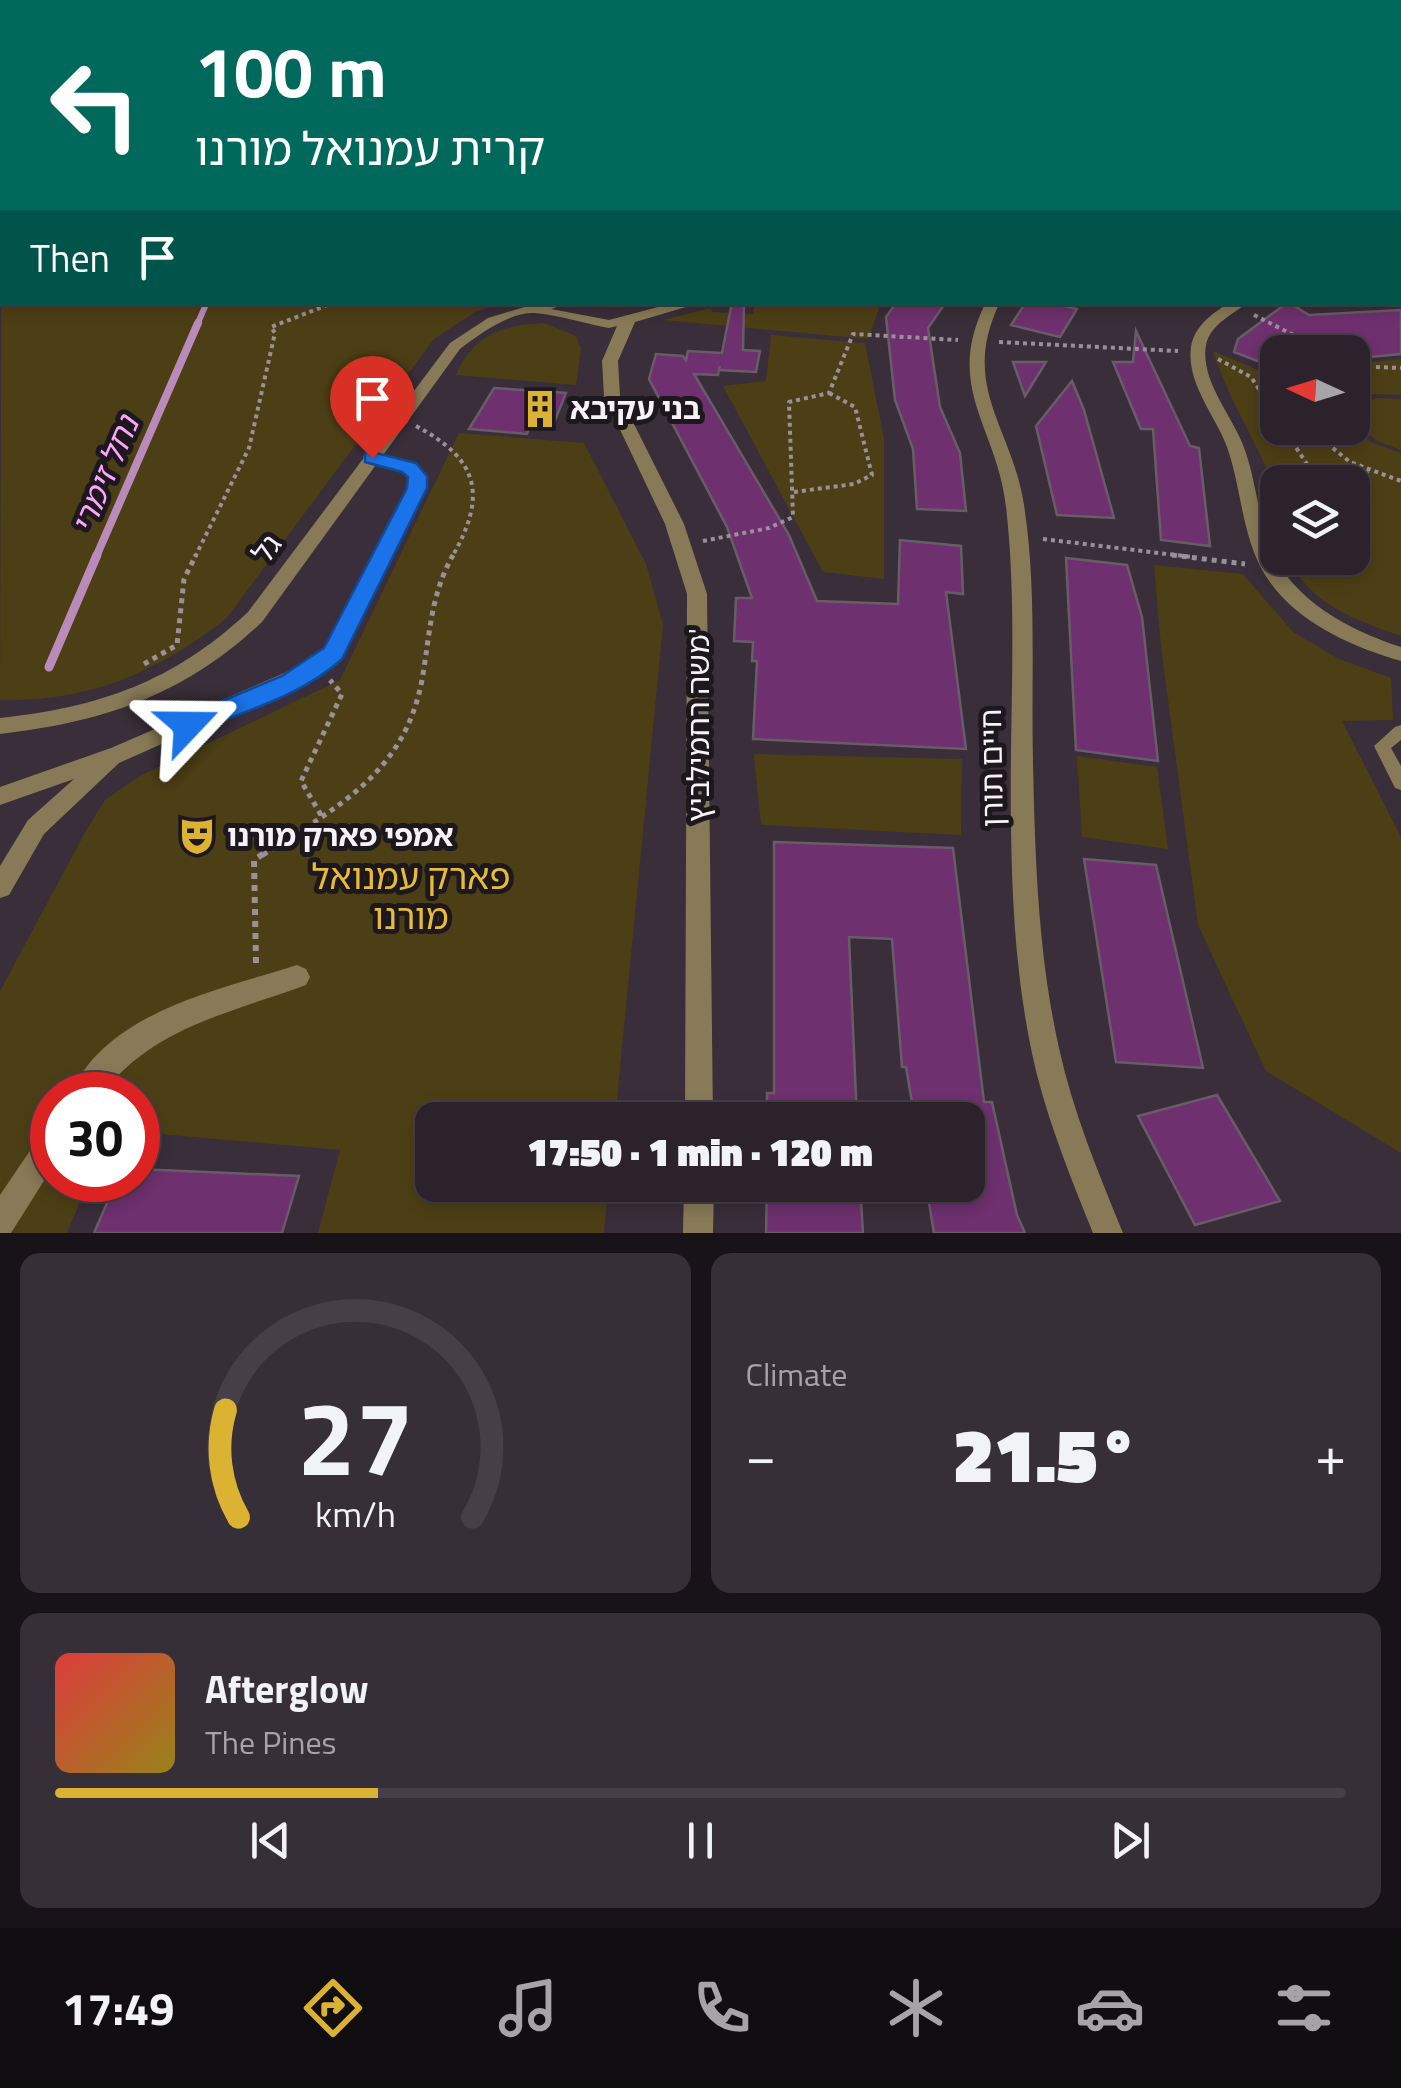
<!DOCTYPE html>
<html lang="en">
<head>
<meta charset="utf-8">
<style>
  :root { --surface:#2b222b; --page:#372f37; --text:#f1f3f6; --muted:#a6a4a9; --line:#473f47; --accent:#dcb233 }
  body { margin:0; font-family:"Titillium Web","Noto Sans Hebrew",sans-serif; background:var(--page); color:var(--text); height:100vh; display:flex; flex-direction:column; font-size:38px; white-space:nowrap }
  * { box-sizing:border-box; margin:0 }
  p { font-size:32px; color:var(--muted) }
  .icon { flex:none; width:55px; height:55px; fill:none; stroke:currentColor; stroke-width:2; stroke-linecap:round; stroke-linejoin:round }
  .map { position:relative; height:1233px; overflow:hidden }
  .details { display:flex; flex-direction:column; gap:20px; padding:20px; background:#181318; flex:1 }
  .details>* { flex:none }
  .hud { position:absolute; left:0px; top:0px; width:1402px; height:305px; box-shadow:0 5px 15px #0003,0 0 0 2px var(--line); background:#00695c; color:#fff; overflow:hidden }
  .needle { width:65px; rotate:274deg }
  .buttons { position:absolute; left:1260px; top:335px; display:grid; gap:20px }
  .buttons a { display:grid; place-items:center; width:110px; height:110px; border-radius:20px; background:var(--surface); box-shadow:0 5px 15px #0003,0 0 0 2px var(--line); font-size:50px }
  .speed { position:absolute; left:30px; top:1072px; display:flex; gap:20px; font-size:50px; font-weight:700; text-align:center }
  .speed>* { display:grid; place-content:center; width:130px; height:130px; border-radius:50%; background:var(--surface); box-shadow:0 5px 15px #0003,0 0 0 2px var(--line); line-height:1 }
  .speed .limit { border:15px solid #d22; background:#fff; color:#111 }
  .pin { position:absolute; display:grid; place-items:center; width:85px; height:85px; color:#fff; margin:-102px -42px; border-radius:50% 50% 50% 0; rotate:-45deg; box-shadow:0 0 10px #0007 }
  .pin .icon { rotate:45deg }
  .me { position:absolute; width:110px; margin:-55px; rotate:67deg; stroke-linejoin:round; filter:drop-shadow(0 0 8px #0008) }
  .turn { display:flex; align-items:center; gap:35px; height:210px; padding:0 30px; font-size:45px }
  .turn .icon { width:130px; height:130px; stroke-width:2.5 }
  .turn b { display:block; font-size:70px; line-height:85px }
  .then { display:flex; align-items:center; height:95px; padding:0 30px; background:#0003; gap:20px; font-size:38px }
  .big { font-size:75px; font-weight:800; line-height:1.1 }
  .details .card { flex:1; display:flex; flex-direction:column; justify-content:center; gap:15px; min-width:0; padding:0 35px; border-radius:20px; background:var(--page) }
  .details .dial { align-items:center; gap:0 }
  .dial svg { height:260px; overflow:visible; fill:none; stroke:var(--line); stroke-width:7; stroke-linecap:round; text-anchor:middle }
  .dial text { fill:var(--text); stroke:none }
  .song { display:flex; align-items:center; gap:30px }
  .cover { width:120px; height:120px; border-radius:15px; background:linear-gradient(135deg,hsl(0 70% 55%),hsl(50 70% 35%)) }
  .played { height:10px; border-radius:5px; background:linear-gradient(90deg,var(--accent) 25%,var(--line) 25%) }
  .keys { display:flex; justify-content:space-around; direction:ltr }
  .heat { display:flex; justify-content:space-between; align-items:center; font-size:55px; direction:ltr }
  .details .tiles { flex:1; display:grid; gap:20px; grid-template-columns:1fr 1fr }
  .card:last-child { grid-column:span 2 }
  .trip { position:absolute; left:415px; top:1102px; width:570px; height:100px; border-radius:20px; background:var(--surface); box-shadow:0 5px 15px #0003,0 0 0 2px var(--line); font-weight:800; line-height:100px; text-align:center }
  .tabs { display:flex; height:160px; justify-content:space-around; align-items:center; background:#110e11; color:var(--muted) }
  .tabs .icon { width:70px; height:70px }
  .tabs .on { color:var(--accent) }
  .tabs b { font-size:45px; color:var(--text) }
  .map>svg:first-child { display:block }
  .green { fill:#4d3f15 }
  .lines { fill:none; stroke-linecap:round; stroke-linejoin:round }
  .stream-far3 { stroke:#ba8bba; stroke-width:5 }
  .stream-far2 { stroke:#ba8bba; stroke-width:6 }
  .stream-far1 { stroke:#ba8bba; stroke-width:8 }
  .stream { stroke:#ba8bba; stroke-width:9 }
  .building { fill:#6e306e; stroke:#685c68; stroke-width:2.5 }
  .path-far3 { stroke:#999099; stroke-width:2.5; stroke-dasharray:2.5 2.5; stroke-linecap:butt }
  .path-far2 { stroke:#999099; stroke-width:4; stroke-dasharray:4 4; stroke-linecap:butt }
  .path-far1 { stroke:#999099; stroke-width:5; stroke-dasharray:5 5; stroke-linecap:butt }
  .path { stroke:#999099; stroke-width:6; stroke-dasharray:6 6; stroke-linecap:butt }
  .service { fill:#887a56; fill-rule:evenodd }
  .minor { fill:#887a56; fill-rule:evenodd }
  .tertiary { fill:#887a56; fill-rule:evenodd }
  .route { fill:#1a73e8; stroke:#114b97; stroke-width:2.5 }
  .labels { text-anchor:middle; stroke-width:10; stroke-linejoin:round; paint-order:stroke }
  .poi-label { font-size:30px; font-weight:bold; fill:#f8f1f8; stroke:#1d181d; text-anchor:start }
  .street-label { font-size:30px; fill:#f8f1f8; stroke:#1d181d }
  .water-label { font-size:32px; font-style:italic; fill:#fda4fb; stroke:#1d181d }
  .near-park-label { font-size:35px; fill:#e8bc35; stroke:#1d181d }
</style>
</head>
<body>
<div class="map">
<svg width="1401" height="1233" viewBox="0 0 1401 1233">
  <rect width="100%" height="100%" fill="#392e39"/>
  <path class="green" d="M285 0H995L984 2H282Z
    M2 92V302L499 303 475 312 434 339 226 619C155 673 90 702 0 700Z
    M755 303H881L868 339 663 320 710 308 713 312 753 314Z
    M544 323 576 336 581 348 576 385 456 375C473 334 503 325 544 323Z
    M771 335 865 343 884 439V579L823 572 723 386 766 381Z
    M1213 351 1277 378 1278 428H1352L1373 443 1401 453V636C1355 620 1310 604 1288 558H1352V482H1278L1277 497C1261 446 1229 403 1213 351Z
    M1401 359V395L1374 394 1353 402V364Z
    M1377 398 1401 399V450L1377 441 1356 424 1354 409 1362 402Z
    M459 433 584 443 646 564 663 625 615 1120H432V1185H608L604 1233H318L340 1150 138 1132V1095H52V1180H89L67 1233H0V991L88 827 105 800 140 776 340 680Z
    M1154 565 1243 574 1293 632 1339 659 1391 678 1393 720 1342 721 1401 837V1153L1266 1071 1198 925 1161 647Z
    M754 754 962 759 961 835 761 825Z
    M1077 756 1157 767 1168 849 1082 837Z"/>
  <g class="lines">
    <path class="stream-far3" d="M411 2 418 0"/>
    <path class="stream-far2" d="M197 325 207 302"/>
    <path class="stream-far1" d="M96 557 198 323"/>
    <path class="stream" d="M49 667 97 555"/>
  </g>
  <path class="building" d="M732 302 744 303 743 350 760 351 756 372 719 370 720 366 718 375 694 374 789 535 817 601 898 604 900 540 961 546 963 594 946 592 966 749 753 739 757 661H752L753 642 734 641 736 598H752L727 527 649 379 656 354 683 356 686 360 688 351 722 353Z
    M897 302H946L928 328 940 407 960 453 966 511 917 509 913 449 895 400 886 317Z
    M1026 302H1048L1077 309 1060 337 1011 325Z
    M1288 302 1309 315 1401 310V354L1360 358 1349 348H1336L1325 340 1310 352H1278V369L1234 352 1238 339Z
    M1136 331 1190 446 1199 448 1210 546 1161 540 1153 429H1141L1113 362H1133Z
    M1013 362H1046L1025 396Z
    M1072 381 1084 410 1114 518 1057 515 1036 426Z
    M494 388 566 393 552 428 530 426 527 434 469 429Z
    M1066 558 1127 565 1142 617 1158 761 1076 750Z
    M774 842 953 848 984 1102H992L1017 1215 1025 1233H934L926 1185H968V1120H915L906 1067H902L892 939 849 937 857 1120H767V1093H774Z
    M1084 859 1156 865 1203 1068 1116 1062Z
    M1217 1095 1280 1201 1195 1225 1138 1116Z
    M138 1169 299 1176 282 1233H94L117 1180H138Z
    M767 1185H860L863 1233H766Z"/>
  <g class="lines">
    <path class="path-far3" d="M481 2 485 0"/>
    <path class="path-far2" d="M1254 315 1327 352
      M999 342 1178 351
      M1218 359 1251 377 1278 418
      M1352 366 1401 368
      M416 426C480 460 487 496 452 557
      M1283 428 1319 482
      M1308 428 1350 462 1401 481
      M794 492 854 484 872 475 855 407 829 393
      M1352 494 1369 469
      M1043 539 1192 557
      M703 541 769 528 793 517 789 402 829 393 853 334 958 340
      M195 557 249 448 275 333 271 327 335 302"/>
    <path class="path-far1" d="M1172 555 1245 564
      M1292 559 1335 558
      M144 664 177 645 184 579 196 555
      M321 815 301 781 342 694 330 680
      M263 855C336 807 404 775 422 680 430 635 430 596 453 555"/>
    <path class="path" d="M256 963 254 860 266 852"/>
    <path class="service" d="M1400 39H1401V43H1400Z
      M1400 55H1401V60H1400Z
      M1401 725V740L1391 748 1401 766V790L1395 788 1374 746 1395 727Z"/>
    <path class="minor" d="M0 17H2V23H0Z
      M1400 200H1401V208H1400Z
      M1400 270H1401V278H1400Z
      M986 302H1000C959 387 1012 426 1024 505 1037 589 1031 677 1033 762 1035 857 1038 954 1059 1048 1073 1112 1098 1172 1123 1233H1093C1072 1181 1051 1129 1037 1075 1017 994 1012 909 1011 826 1009 720 1018 612 1006 507 997 426 943 388 986 302Z
      M1230 302H1248C1233 315 1211 323 1206 345 1200 380 1231 414 1243 445 1254 473 1257 504 1265 534 1283 595 1344 629 1401 647V661C1356 648 1307 627 1276 590 1241 549 1244 495 1227 447 1215 415 1186 383 1191 347 1194 326 1213 313 1230 302Z
      M372 452 415 463 427 476 426 487 340 658 326 671 119 763 44 834 9 895 0 898V866L28 820 74 779 0 805V787L111 748 312 661 325 649 408 487 409 477 403 471 366 461 363 457 366 453Z
      M297 965 306 969 310 977 306 985C230 1013 153 1027 101 1095H70C106 1011 220 990 297 965Z
      M52 1129V1168L11 1233H0V1195L42 1133Z"/>
    <path class="tertiary" d="M1400 19H1401V25H1400Z
      M541 302H571L551 309 609 320 677 302H703L635 322 618 361 620 396 684 524 707 594 713 1120H685L687 594 665 524 604 396 602 361 617 326 609 328C587 324 551 313 531 313 507 314 478 335 460 349L262 622C185 695 104 722 0 734V718C100 707 173 682 248 612L450 343 488 318Z
      M684 1185H714L713 1233H683Z"/>
  </g>
  <path class="route" d="M372 452 416 463 427 476V488L342 659C303 695 245 711 197 731H179L175 725 179 719 282 676 324 648 407 488 408 477 402 472 365 462V453Z"/>
  <defs>
    <g id="building-bare" transform="scale(3)"><path d="M-4-6H4V6H1V3H-1V6H-4ZM-2.5-4.3h1.7v1.8h-1.7ZM.8-4.3h1.7v1.8H.8ZM-2.5-1h1.7V.8h-1.7ZM.8-1h1.7V.8H.8Z" fill="#dcb233" stroke="#1d181d" stroke-width="2.5" paint-order="stroke"/></g>
    <g id="theatre-bare" transform="scale(3)"><path d="M-5-5.5Q0-4 5-5.5V0Q5 5 0 6Q-5 5-5 0ZM-3.3-2.5H-1v1.5H-3.3ZM1-2.5H3.3v1.5H1ZM-2.8 1Q0 5.5 2.8 1Z" fill="#dcb233" stroke="#1d181d" stroke-width="2.5" paint-order="stroke"/></g>
  </defs>
  <g fill-rule="evenodd">
    <use href="#building-bare" x="540" y="409"/>
    <use href="#theatre-bare" x="197" y="836"/>
  </g>
  <g class="labels">
    <g class="poi-label">
      <text x="570" y="419">בני עקיבא</text>
      <text x="227" y="846">אמפי פארק מורנו</text>
    </g>
    <g class="street-label">
      <text transform="translate(267 549) rotate(-54)" y="10">גל</text>
      <text transform="translate(699 725) rotate(-90)" y="10">משה רחמילביץ'</text>
      <text transform="translate(992 768) rotate(-91)" y="10">חיים תורן</text>
    </g>
    <g class="water-label">
      <text transform="translate(105 475) rotate(-67)" y="11">נחל זימרי</text>
    </g>
    <g class="near-park-label">
      <text x="411" y="889">פארק עמנואל<tspan x="411" dy="40">מורנו</tspan></text>
    </g>
  </g>
</svg>
<div class="buttons">
<a><svg class="needle" viewBox="-14 -14 28 28"><path d="M0-13l5 13h-10z" fill="#e53935"/><path d="M0 13l5-13h-10z" fill="#a6a4a9"/></svg></a>
<a><svg class="icon" aria-label="layers" viewBox="0 0 24 24"><path d="M12 4l9 5-9 5-9-5zM3 14l9 5 9-5"/></svg></a>
</div>
<div class="speed"><div class="limit">30</div></div>
<div class="pin" style="left:372px;top:458px;background:#d93025"><svg class="icon" aria-label="arrive" viewBox="0 0 24 24"><path d="M6 21V4h12l-3 4 3 4H6"/></svg></div>
<svg class="me" style="left:188px;top:725px" viewBox="-20 -20 40 40"><path d="M0-17L14 15 0 8-14 15z" fill="#1a73e8" stroke="#fff" stroke-width="4"/></svg>
<div class="trip">17:50 · 1 min · 120 m</div>
<div class="hud">
<div class="turn"><svg class="icon" aria-label="left" viewBox="0 0 24 24"><path d="M17 20v-9H6M10 6l-5 5 5 5"/></svg><div><b>100 m</b>קרית עמנואל מורנו</div></div>
<div class="then">Then<svg class="icon" aria-label="arrive" viewBox="0 0 24 24"><path d="M6 21V4h12l-3 4 3 4H6"/></svg></div>
</div>
</div>
<section class="details">
<div class="tiles">
<div class="card dial"><svg viewBox="0 0 100 80">
<path d="M14 69A42 42 0 1 1 86 69"/>
<path d="M14 69A42 42 0 0 1 10 36" stroke="#dcb233"/>
<text x="50" y="56" font-size="32" font-weight="700">27</text>
<text x="50" y="72" font-size="11">km/h</text>
</svg></div>
<div class="card"><p>Climate</p>
<div class="heat"><a>−</a><b class="big">21.5°</b><a>+</a></div>
</div>
<div class="card">
<div class="song"><i class="cover"></i><div><b>Afterglow</b><p>The Pines</p></div></div>
<div class="played"></div>
<div class="keys"><svg class="icon" aria-label="previous" viewBox="0 0 24 24"><path d="M18 5L8 12l10 7zM5 5v14"/></svg><svg class="icon" aria-label="pause" viewBox="0 0 24 24"><path d="M8 5v14M16 5v14"/></svg><svg class="icon" aria-label="next" viewBox="0 0 24 24"><path d="M6 5l10 7-10 7zM19 5v14"/></svg></div>
</div>
</div>
</section>
<nav class="tabs">
<b>17:49</b>
<svg class="icon on" aria-label="directions" viewBox="0 0 24 24"><path d="M12 3l9 9-9 9-9-9zM9 14v-3h6M13 9l2 2-2 2"/></svg>
<svg class="icon" aria-label="music" viewBox="0 0 24 24"><path d="M9 18V5l10-2v13"/><circle cx="6" cy="18" r="3"/><circle cx="16" cy="16" r="3"/></svg>
<svg class="icon" aria-label="phone" viewBox="0 0 24 24"><path d="M5 4h4l2 5-3 2q2 4 5 5l2-3 5 2v4C11 20 4 13 5 4z"/></svg>
<svg class="icon" aria-label="climate" viewBox="0 0 24 24"><path d="M12 3v18M4 7l16 10M4 17L20 7"/></svg>
<svg class="icon" aria-label="car" viewBox="0 0 24 24"><path d="M5 17H2v-5l4-1 3-4h7l3 4 3 1v5h-3M9 17h6M6 11h13"/><circle cx="7" cy="17" r="2"/><circle cx="17" cy="17" r="2"/></svg>
<svg class="icon" aria-label="filters" viewBox="0 0 24 24"><path d="M4 7h16M4 17h16"/><circle cx="9" cy="7" r="2"/><circle cx="15" cy="17" r="2"/></svg>
</nav>
</body>
</html>
